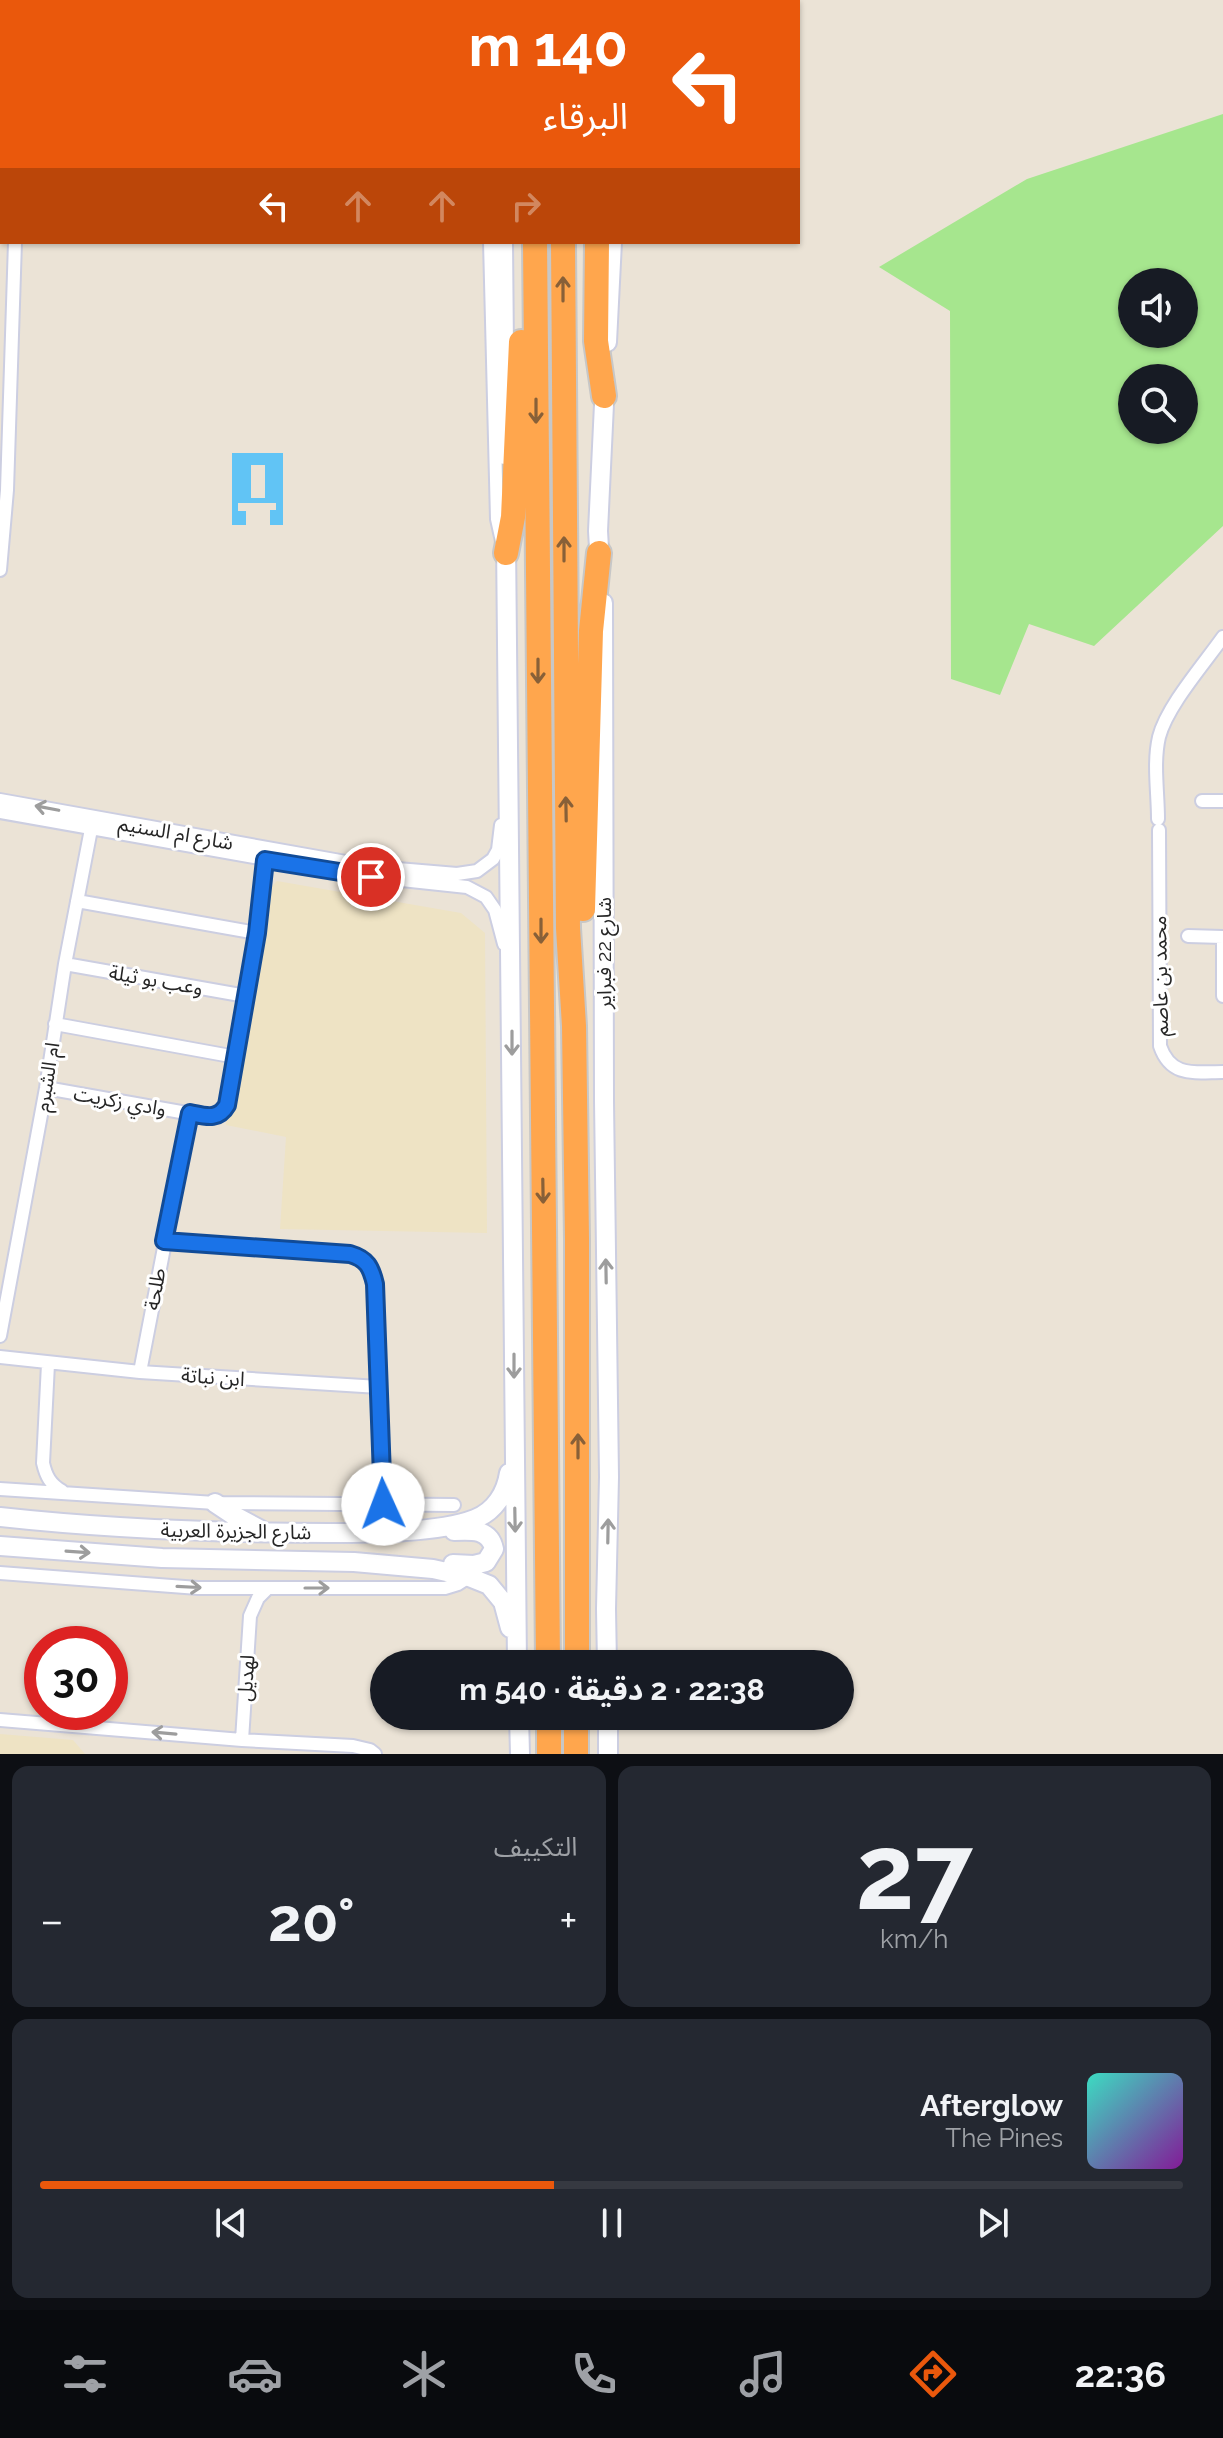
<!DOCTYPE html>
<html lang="ar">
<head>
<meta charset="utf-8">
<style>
  :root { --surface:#171b24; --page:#242831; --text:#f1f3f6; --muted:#9ea1a6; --line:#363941; --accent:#ea580c }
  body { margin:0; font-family:Raleway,"Noto Sans Arabic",sans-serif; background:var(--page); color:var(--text); direction:rtl; height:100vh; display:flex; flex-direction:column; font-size:30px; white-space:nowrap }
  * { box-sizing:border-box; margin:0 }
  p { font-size:26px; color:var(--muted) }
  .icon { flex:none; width:44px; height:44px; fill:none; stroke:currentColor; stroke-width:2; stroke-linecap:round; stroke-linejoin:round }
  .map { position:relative; height:1754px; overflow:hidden; direction:ltr }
  .panel { display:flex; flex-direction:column; gap:12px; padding:12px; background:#0d0f14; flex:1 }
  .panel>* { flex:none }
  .hud { position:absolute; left:0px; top:0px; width:800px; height:244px; box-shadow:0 2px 6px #0004; direction:rtl; background:#ea580c; color:#fff; overflow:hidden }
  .buttons { position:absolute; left:1118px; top:268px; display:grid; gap:16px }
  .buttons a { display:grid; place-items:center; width:80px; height:80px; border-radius:50%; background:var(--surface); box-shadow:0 2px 6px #0004; font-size:40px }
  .speed { position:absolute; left:24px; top:1626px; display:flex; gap:16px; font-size:40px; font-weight:700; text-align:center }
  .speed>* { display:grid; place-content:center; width:104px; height:104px; border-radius:50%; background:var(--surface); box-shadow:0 2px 6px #0004; line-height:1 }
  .speed .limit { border:12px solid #d22; background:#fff; color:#111 }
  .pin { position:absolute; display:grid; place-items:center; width:68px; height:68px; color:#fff; margin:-34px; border:4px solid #fff; border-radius:50%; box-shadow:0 2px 8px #0007 }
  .me { position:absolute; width:88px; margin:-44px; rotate:358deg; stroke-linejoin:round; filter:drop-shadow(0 0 6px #0008) }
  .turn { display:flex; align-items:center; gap:28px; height:168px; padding:0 40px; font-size:36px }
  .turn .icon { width:104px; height:104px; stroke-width:2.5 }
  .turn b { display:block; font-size:56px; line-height:68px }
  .lanes { display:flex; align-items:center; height:76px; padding:0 40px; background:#0003; justify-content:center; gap:40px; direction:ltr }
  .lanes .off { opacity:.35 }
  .big { font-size:60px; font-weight:700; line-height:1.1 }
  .panel .card { flex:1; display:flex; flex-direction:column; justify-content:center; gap:12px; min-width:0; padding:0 28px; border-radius:16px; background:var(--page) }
  .panel .dial { align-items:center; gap:0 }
  .dial b { font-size:104px; line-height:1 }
  .song { display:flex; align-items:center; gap:24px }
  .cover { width:96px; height:96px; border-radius:12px; background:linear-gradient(135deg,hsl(170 70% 55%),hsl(290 70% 35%)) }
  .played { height:8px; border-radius:4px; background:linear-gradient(90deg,var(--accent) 45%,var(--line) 45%) }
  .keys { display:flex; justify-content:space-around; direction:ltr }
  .heat { display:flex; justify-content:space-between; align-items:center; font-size:44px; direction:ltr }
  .panel .tiles { flex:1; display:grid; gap:12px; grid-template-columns:1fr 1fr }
  .card:last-child { grid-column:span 2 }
  .trip { position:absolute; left:370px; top:1650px; width:484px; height:80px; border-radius:40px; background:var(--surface); box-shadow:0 2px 6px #0004; font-weight:700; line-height:80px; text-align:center; direction:rtl }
  .dock { display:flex; height:128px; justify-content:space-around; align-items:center; background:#090b0e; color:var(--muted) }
  .dock .icon { width:56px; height:56px }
  .dock .selected { color:var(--accent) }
  .dock b { font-size:36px; color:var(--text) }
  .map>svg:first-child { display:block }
  .education { fill:#eee3c4 }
  .green { fill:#a6e68e; fill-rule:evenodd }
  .water { fill:#61c4f5; fill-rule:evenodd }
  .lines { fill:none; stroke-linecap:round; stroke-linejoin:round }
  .street-casing { stroke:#cccee1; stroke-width:16 }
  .secondary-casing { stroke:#cccee1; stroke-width:22 }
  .highway-casing { stroke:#c7c7c7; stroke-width:28 }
  .street { stroke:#fff; stroke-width:12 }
  .secondary { stroke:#fff; stroke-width:18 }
  .highway { stroke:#ffa64d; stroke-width:24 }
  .oneway { stroke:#886038 }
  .oneway2 { stroke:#9d9d9d }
  .route-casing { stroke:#114b97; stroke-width:20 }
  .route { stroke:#1a73e8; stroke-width:14 }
  .labels { text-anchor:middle; stroke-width:6; stroke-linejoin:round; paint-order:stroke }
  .street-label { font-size:20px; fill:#262626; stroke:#fff }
</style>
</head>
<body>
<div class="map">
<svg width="1223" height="1754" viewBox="0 0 1223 1754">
  <rect width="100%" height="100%" fill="#ebe3d6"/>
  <path class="education" d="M277 881 461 913 485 933 487 1233 280 1229 286 1137 226 1125 265 893Z
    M0 1734 73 1740 85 1754H0Z"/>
  <path class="green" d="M1223 114V526L1094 646 1029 624 1000 695 951 679 950 311 879 267 1027 179ZM1132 282H1184V334H1132ZM1132 378H1184V430H1132Z"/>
  <path class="water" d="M232 453H283V525H270V510H276V503H238V511H246V525H232ZM251 465H265V498H251Z"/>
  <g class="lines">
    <g class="street-casing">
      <path id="street" d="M19 0 27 1
        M489 0V2
        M490 242 497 519 503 546
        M0 570 7 490 15 242
        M0 800 374 867 457 874 477 871 493 859 498 850 501 825
        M1202 801H1223
        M0 812 355 875 467 887 486 897 495 910 504 944
        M1158 819C1158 792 1153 763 1159 737 1167 706 1204 664 1223 637
        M1159 830 1160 1046C1171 1078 1195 1072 1223 1072
        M77 901 257 933
        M1188 936 1223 937
        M1223 937V996
        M65 964 246 996
        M55 1024 236 1057
        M46 1088 209 1117C228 1114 228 1097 232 1081L257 933 265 860
        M164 1241 350 1254C367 1259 371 1267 375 1284L383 1504
        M0 1336 46 1088 65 964 92 824
        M0 1357 140 1372 379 1387
        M48 1364 43 1463C46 1476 50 1484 62 1491
        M140 1372 190 1113
        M0 1489 215 1503 454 1505
        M0 1573 198 1588H445L458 1584 469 1577
        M0 1720 242 1740 353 1746 370 1750 375 1754
        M242 1740 250 1616 258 1598 268 1588"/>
    </g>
    <g class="secondary-casing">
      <path id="secondary" d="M503 0V2
        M620 2V0
        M503 242 505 455
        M607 342 612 242
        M506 541 517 1664
        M600 565 598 531 605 383
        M603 603 604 1101 609 1477 606 1609 607 1664
        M215 1503 233 1515 261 1530
        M0 1517C109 1529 219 1533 329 1533 368 1533 439 1533 475 1519 495 1511 506 1493 509 1473
        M0 1546 162 1558 354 1562 433 1569 469 1577 489 1585 503 1602 510 1628
        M453 1564 474 1565 486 1562 494 1549C490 1529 472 1530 454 1531
        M519 1716 520 1754
        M608 1754V1716"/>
    </g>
    <g class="highway-casing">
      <path id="highway" d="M597 0V2
        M536 2V0
        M564 2V0
        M535 242 548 1664
        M563 242 568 928 574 1026 577 1239V1664
        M597 242 596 341 604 396
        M506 553 513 517 521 342
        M583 909 591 631 599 553
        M549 1716V1754
        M576 1754V1716"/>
    </g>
    <use href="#street" class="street"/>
    <use href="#secondary" class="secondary"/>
    <use href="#highway" class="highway"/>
  </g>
  <defs><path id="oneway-shaft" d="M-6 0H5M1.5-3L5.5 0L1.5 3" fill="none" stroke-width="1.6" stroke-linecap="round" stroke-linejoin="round" transform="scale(2)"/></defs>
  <g class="oneway">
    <use href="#oneway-shaft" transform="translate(563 289) rotate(-90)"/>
    <use href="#oneway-shaft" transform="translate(536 411) rotate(90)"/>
    <use href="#oneway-shaft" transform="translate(564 549) rotate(-90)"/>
    <use href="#oneway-shaft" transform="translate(538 671) rotate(90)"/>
    <use href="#oneway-shaft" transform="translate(566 809) rotate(-91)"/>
    <use href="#oneway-shaft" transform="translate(541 931) rotate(90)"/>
    <use href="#oneway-shaft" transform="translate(543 1191) rotate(89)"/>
    <use href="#oneway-shaft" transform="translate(578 1446) rotate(-90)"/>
  </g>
  <g class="oneway2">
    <use href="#oneway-shaft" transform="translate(47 808) rotate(-169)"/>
    <use href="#oneway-shaft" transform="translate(512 1043) rotate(90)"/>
    <use href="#oneway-shaft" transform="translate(606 1271) rotate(-91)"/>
    <use href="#oneway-shaft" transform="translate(514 1366) rotate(90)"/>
    <use href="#oneway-shaft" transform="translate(515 1520) rotate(89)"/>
    <use href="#oneway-shaft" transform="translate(608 1531) rotate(-89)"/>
    <use href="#oneway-shaft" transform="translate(78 1552) rotate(4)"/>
    <use href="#oneway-shaft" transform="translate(189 1587) rotate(3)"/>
    <use href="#oneway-shaft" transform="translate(317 1588)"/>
    <use href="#oneway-shaft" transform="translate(164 1733) rotate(-175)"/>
  </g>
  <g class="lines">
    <g class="route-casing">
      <path id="route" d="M371 877 265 860 257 933 227 1105C218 1121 205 1116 190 1113L164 1241 350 1254C367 1259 371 1267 375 1284L383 1504"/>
    </g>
    <use href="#route" class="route"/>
  </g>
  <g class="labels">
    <g class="street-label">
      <text transform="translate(176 833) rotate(10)" y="7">شارع ام السنيم</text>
      <text transform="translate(604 953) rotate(-90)" y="7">شارع 22 فبراير</text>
      <text transform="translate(1160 976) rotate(-91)" y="7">محمد بن عاصم</text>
      <text transform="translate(156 980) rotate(10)" y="7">وعب بو ثيلة</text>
      <text transform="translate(47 1077) rotate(-81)" y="7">ام الشبرم</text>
      <text transform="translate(120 1101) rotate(10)" y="7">وادي زكريت</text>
      <text transform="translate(155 1289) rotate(-80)" y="7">طلحة</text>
      <text transform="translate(213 1377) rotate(4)" y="7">ابن نباتة</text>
      <text transform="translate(236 1531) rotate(1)" y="7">شارع الجزيرة العربية</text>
      <text transform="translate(246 1678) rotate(-86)" y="7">لهديل</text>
    </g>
  </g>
</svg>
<div class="buttons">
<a><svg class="icon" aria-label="sound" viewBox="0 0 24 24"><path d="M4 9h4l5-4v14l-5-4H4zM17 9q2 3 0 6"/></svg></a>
<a><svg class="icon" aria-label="search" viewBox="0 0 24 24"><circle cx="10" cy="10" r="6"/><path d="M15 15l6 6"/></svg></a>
</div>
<div class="speed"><div class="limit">30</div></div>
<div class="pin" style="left:371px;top:877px;background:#d93025"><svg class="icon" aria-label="arrive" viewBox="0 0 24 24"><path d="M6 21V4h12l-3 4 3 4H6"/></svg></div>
<svg class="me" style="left:383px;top:1504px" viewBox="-20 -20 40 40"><circle r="19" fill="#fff"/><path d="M0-13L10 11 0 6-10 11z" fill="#1a73e8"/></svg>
<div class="trip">22:38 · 2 دقيقة · 540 m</div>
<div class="hud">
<div class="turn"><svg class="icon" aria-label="left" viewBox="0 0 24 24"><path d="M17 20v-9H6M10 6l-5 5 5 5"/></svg><div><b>140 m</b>البرقاء</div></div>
<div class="lanes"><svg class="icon" aria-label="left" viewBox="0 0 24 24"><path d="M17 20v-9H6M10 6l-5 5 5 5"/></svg><svg class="icon off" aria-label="ahead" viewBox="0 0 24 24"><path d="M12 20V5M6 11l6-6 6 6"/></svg><svg class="icon off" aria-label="ahead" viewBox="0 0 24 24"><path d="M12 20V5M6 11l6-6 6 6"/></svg><svg class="icon off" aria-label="right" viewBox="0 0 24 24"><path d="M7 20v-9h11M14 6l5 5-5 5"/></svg></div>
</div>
</div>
<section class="panel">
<div class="tiles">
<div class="card dial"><b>27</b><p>km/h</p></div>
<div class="card"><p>التكييف</p>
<div class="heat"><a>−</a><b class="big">20°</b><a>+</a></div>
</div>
<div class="card">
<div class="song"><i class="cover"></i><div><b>Afterglow</b><p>The Pines</p></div></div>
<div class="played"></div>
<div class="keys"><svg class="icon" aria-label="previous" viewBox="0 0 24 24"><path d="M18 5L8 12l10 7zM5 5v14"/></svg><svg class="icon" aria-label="pause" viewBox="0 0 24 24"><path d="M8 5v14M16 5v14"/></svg><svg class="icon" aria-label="next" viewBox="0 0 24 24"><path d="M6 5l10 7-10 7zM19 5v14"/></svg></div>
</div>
</div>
</section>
<nav class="dock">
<b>22:36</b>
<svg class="icon selected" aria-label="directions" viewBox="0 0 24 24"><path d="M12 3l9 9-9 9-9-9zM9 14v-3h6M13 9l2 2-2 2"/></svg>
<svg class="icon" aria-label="music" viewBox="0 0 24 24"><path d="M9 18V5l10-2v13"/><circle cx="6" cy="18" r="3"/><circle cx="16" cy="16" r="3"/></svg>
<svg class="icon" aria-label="phone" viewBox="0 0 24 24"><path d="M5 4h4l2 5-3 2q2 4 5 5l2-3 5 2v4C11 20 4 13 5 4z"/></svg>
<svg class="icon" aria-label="climate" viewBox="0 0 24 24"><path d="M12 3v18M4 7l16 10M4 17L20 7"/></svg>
<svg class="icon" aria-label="car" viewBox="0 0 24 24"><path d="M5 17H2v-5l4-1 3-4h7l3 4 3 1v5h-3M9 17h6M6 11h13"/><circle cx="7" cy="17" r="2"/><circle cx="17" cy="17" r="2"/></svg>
<svg class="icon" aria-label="filters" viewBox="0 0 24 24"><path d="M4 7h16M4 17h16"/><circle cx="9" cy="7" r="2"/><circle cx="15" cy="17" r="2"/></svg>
</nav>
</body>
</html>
